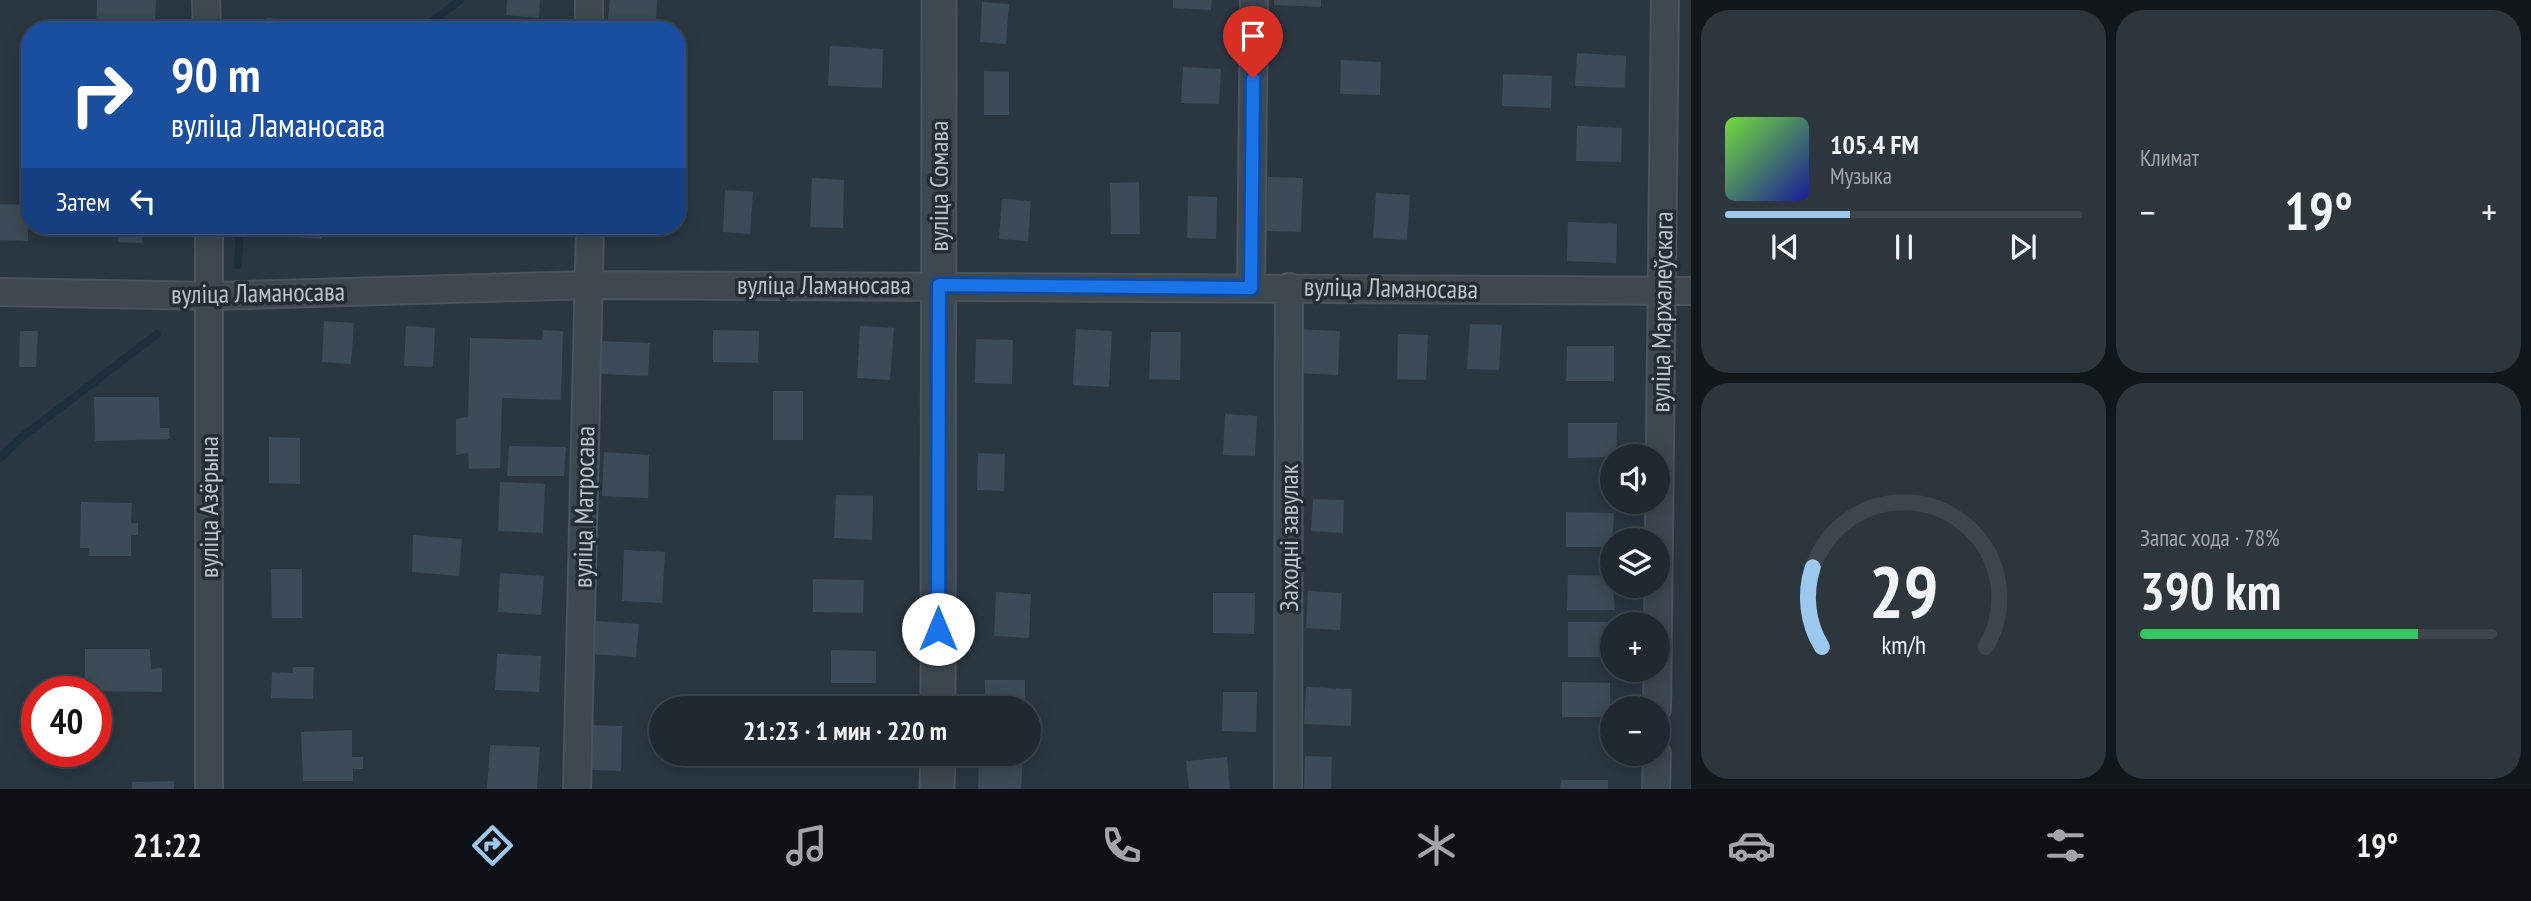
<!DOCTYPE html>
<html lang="ru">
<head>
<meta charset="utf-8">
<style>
  :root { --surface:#202931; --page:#2d353d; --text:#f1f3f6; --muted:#a2a6ab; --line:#3d454d; --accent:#9cc7ef }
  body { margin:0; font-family:"PT Sans Narrow",sans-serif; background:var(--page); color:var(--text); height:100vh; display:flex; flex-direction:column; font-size:26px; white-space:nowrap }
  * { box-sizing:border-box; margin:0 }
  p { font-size:23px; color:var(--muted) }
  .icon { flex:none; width:38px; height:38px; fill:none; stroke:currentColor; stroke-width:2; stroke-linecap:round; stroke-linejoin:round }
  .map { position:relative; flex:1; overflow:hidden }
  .side { display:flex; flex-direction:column; gap:10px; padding:10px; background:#12171b; width:840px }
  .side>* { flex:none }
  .guide { position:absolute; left:21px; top:21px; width:665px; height:214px; border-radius:28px; box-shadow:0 4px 18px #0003,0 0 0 2px var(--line); background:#1a4fa0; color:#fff; overflow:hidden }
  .controls { position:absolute; left:1600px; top:444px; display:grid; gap:14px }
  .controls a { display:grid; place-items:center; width:70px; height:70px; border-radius:50%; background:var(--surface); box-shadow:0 4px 18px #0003,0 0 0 2px var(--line); font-size:35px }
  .speed { position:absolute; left:21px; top:676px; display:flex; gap:14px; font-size:35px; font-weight:700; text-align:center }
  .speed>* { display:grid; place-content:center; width:91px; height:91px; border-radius:50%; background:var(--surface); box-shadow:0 4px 18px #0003,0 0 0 2px var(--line); line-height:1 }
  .speed .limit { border:10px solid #d22; background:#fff; color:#111 }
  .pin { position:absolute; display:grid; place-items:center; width:60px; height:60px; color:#fff; margin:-72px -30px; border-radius:50% 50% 50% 0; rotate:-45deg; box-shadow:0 0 7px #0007 }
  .pin .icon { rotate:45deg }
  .me { position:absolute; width:77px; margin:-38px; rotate:0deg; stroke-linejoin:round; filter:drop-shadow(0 0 5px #0008) }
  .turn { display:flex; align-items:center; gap:24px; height:147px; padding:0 35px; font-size:32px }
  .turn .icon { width:91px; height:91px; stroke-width:2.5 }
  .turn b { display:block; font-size:49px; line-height:60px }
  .then { display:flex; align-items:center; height:66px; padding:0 35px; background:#0003; gap:14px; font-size:26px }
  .big { font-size:52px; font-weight:700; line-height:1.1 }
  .side .widget { flex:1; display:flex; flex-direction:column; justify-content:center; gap:10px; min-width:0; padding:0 24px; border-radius:28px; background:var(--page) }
  .side .dial { align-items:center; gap:0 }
  .dial svg { height:182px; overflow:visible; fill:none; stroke:var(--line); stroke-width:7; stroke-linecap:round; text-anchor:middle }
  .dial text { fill:var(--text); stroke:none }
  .song { display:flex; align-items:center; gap:21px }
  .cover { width:84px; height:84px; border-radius:10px; background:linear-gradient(135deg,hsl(100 70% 55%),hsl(240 70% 35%)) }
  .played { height:7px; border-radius:4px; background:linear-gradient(90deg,var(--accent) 35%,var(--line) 35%) }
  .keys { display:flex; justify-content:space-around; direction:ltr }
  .heat { display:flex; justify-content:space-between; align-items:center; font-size:38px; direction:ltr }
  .charge { height:10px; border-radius:5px; background:linear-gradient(90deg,#34c759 78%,var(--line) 0) }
  .side .tiles { flex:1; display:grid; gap:10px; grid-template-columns:repeat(2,1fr) }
  .trip { position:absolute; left:649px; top:696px; width:392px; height:70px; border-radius:35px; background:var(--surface); box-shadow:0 4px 18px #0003,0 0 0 2px var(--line); font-weight:700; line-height:70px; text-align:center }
  .tab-bar { display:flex; height:112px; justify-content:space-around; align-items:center; background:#0d1014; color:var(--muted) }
  .tab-bar .icon { width:49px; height:49px }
  .tab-bar .selected { color:var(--accent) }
  .tab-bar b { font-size:32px; color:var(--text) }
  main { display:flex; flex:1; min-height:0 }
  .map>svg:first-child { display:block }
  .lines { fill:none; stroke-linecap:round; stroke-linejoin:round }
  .stream { stroke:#1d2f3f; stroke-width:8 }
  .building { fill:#3c4b57 }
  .minor-casing { stroke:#4b545d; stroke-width:30 }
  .tertiary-casing { stroke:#4b545d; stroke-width:37 }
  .minor { stroke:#3e4851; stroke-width:26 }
  .tertiary { stroke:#3e4851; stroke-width:33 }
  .route-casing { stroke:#114b97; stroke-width:18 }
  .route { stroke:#1a73e8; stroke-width:12 }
  .labels { text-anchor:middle; stroke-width:7; stroke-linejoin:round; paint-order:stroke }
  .street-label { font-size:26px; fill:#bbc3cb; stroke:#232d36 }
</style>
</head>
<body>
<main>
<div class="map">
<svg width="1691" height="789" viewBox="0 0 1691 789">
  <rect width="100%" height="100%" fill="#2a3741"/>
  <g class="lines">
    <path class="stream" d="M421 30 460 0
      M238 265 240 226
      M0 458 22 437 157 334"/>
  </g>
  <path class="building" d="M97 0H156L155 24 96 22Z
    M507 0H540L539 18 506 15Z
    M610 0H657L656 22 608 19Z
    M1173 0H1212L1211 10 1173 8Z
    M1274 0H1321V7L1274 5Z
    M982 2 1009 4 1006 44 980 42Z
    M267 18 306 21 305 30H266Z
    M830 46 883 49 882 88 828 86Z
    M1577 53 1626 56 1625 88 1575 86Z
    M1341 60 1381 62 1380 95 1340 94Z
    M1183 67 1221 69 1219 104 1181 103Z
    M984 71 1009 72V115H984Z
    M1503 74 1552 76 1551 108 1502 106Z
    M1577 126 1622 128 1621 162 1576 161Z
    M1268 177 1303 178 1301 232 1266 231Z
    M812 178 844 180 843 228 810 227Z
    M1139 182 1140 234H1111L1110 183Z
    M725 190 753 192 750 234 723 232Z
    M1376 193 1410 195 1407 240 1373 238Z
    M1188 196 1217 197 1216 239 1187 238Z
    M1002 199 1031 201 1028 241 999 239Z
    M0 204 28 205V241L0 240Z
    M1568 222 1617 224 1616 263 1567 261Z
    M119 226H142V243L118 242Z
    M292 226H322V239L292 237Z
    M407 226H435V233L406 232Z
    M501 226H536L535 235 500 234Z
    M605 226H641V232L605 230Z
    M324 321 354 323 351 364 322 362Z
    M1470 324 1502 325 1499 370 1467 369Z
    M406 326 435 328 433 367 404 366Z
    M860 326 894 328 890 380 857 378Z
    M1076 329 1112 331 1109 387 1073 385Z
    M1298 329 1340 331 1338 375 1296 373Z
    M543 330 563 331 561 400 502 398 500 468 469 469 468 453 456 455V419L468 417 470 338 542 340Z
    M713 330 759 331 758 363 713 362Z
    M20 331H38L36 367H19Z
    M1151 332H1181L1180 380 1149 379Z
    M1398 334 1428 335 1426 380 1397 379Z
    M976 339 1013 340 1012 384 975 383Z
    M601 341 650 343 648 376 600 374Z
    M1567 346H1614V381H1566Z
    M773 391H803V440H773Z
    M94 397H159L160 428H169L170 439 95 441Z
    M1225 414 1257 416 1255 456 1223 455Z
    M1568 423H1617L1616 457 1568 458Z
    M269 437 300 438V484L269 483Z
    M509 446 566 447 564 476H507Z
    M604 452 649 455 648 498 602 496Z
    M978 453 1005 454 1004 491 977 490Z
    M500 482 545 484 543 533 498 531Z
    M836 495 873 496 872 540 834 538Z
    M1313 499 1344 500 1343 533 1311 531Z
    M81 502 132 503 131 523H138V535H131V556H88L89 548H80Z
    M1566 512 1614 513 1612 547H1566Z
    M413 535 462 539 459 576 412 572Z
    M624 550 665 552 662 603 622 601Z
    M271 569H302V618H272Z
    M500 573 544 576 541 615 498 612Z
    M1568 575 1612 576 1615 610H1567Z
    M813 579 864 580 863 613 813 612Z
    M1308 591 1342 593 1340 630 1306 628Z
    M996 592 1031 594 1029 638 994 636Z
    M1213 593H1255L1254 634 1213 633Z
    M593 621 639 624 636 657 590 654Z
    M1568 622H1612V657H1568Z
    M85 649H150L151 669 162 668V692L85 691Z
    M831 650 876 651V683H831Z
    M497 654 541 656 539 692 495 690Z
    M293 667H314L313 699 271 698 272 672 293 673Z
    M985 680H1025V709H985Z
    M1562 682 1610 683V717H1562Z
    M1306 687 1352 689 1351 726 1304 724Z
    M1223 692H1257L1256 732 1222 731Z
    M593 725 622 726 621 771 592 770Z
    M352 730V757H363V769H353V781H303L301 732Z
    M490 745 540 747 537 789H487Z
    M979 754 1023 755 1021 789H978Z
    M1305 756 1332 757 1331 789H1304Z
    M1227 757 1230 789H1189L1186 761Z
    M1561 780H1608V789H1560Z
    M174 781V789H132V782Z"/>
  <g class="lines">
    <g class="minor-casing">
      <path id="minor" d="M206 0 207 30
        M589 0V30
        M1251 288 1254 0
        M0 292 210 296 590 285 1691 291
        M1657 709 1665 0
        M209 789V226
        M577 789 590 226
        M1288 789 1289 287
        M1656 789 1657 754"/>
    </g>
    <g class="tertiary-casing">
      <path id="tertiary" d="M938 709 939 0
        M937 789 938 754"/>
    </g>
    <use href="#minor" class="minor"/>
    <use href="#tertiary" class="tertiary"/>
  </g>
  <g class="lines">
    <g class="route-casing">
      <path id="route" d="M938 629 939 285 1251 288 1253 78"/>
    </g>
    <use href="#route" class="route"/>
  </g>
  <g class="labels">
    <g class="street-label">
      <text transform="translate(939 186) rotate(-90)" y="9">вуліца Сомава</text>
      <text x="824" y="294">вуліца Ламаносава</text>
      <text transform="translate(1391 288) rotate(1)" y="9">вуліца Ламаносава</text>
      <text transform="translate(258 293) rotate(-1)" y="9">вуліца Ламаносава</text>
      <text transform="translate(1662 312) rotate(-89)" y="9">вуліца Мархалеўскага</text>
      <text transform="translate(209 507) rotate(-90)" y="9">вуліца Азёрына</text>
      <text transform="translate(584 507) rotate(-89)" y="9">вуліца Матросава</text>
      <text transform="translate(1289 538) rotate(-90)" y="9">Заходні завулак</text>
    </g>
  </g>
</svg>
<div class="controls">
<a><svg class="icon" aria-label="sound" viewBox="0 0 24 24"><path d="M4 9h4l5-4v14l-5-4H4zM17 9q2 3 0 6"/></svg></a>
<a><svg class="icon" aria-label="layers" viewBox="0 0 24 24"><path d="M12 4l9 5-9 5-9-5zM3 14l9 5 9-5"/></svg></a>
<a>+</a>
<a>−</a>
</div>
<div class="speed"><div class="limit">40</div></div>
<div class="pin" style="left:1253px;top:78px;background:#d93025"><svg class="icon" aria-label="arrive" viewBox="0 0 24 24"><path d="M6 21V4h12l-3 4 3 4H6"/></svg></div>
<svg class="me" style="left:938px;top:629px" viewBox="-20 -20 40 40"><circle r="19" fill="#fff"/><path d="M0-13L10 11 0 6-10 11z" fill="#1a73e8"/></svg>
<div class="trip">21:23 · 1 мин · 220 m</div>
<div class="guide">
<div class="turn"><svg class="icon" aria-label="right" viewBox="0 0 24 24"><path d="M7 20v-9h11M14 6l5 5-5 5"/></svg><div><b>90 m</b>вуліца Ламаносава</div></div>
<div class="then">Затем<svg class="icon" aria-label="left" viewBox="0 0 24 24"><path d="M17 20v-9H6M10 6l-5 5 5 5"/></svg></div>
</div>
</div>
<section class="side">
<div class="tiles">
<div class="widget">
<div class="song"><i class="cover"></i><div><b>105.4 FM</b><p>Музыка</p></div></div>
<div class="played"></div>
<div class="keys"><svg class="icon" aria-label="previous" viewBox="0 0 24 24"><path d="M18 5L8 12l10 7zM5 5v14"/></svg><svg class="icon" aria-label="pause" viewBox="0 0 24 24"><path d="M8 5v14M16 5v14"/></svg><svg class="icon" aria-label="next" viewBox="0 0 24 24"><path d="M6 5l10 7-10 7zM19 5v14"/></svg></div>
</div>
<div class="widget"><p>Климат</p>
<div class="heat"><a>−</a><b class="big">19°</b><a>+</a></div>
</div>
<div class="widget dial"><svg viewBox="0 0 100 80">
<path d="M14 69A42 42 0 1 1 86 69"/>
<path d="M14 69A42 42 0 0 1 10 34" stroke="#9cc7ef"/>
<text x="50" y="56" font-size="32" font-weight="700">29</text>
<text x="50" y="72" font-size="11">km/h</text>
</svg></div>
<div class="widget"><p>Запас хода · 78%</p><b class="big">390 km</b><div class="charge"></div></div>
</div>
</section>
</main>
<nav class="tab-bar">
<b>21:22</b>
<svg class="icon selected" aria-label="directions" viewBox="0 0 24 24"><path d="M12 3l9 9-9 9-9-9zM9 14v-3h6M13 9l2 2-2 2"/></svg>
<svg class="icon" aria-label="music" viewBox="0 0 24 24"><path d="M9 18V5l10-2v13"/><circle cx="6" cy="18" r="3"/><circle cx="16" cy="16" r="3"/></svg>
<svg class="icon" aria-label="phone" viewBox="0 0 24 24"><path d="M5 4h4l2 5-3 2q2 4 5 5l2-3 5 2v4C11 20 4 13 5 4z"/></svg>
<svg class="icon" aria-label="climate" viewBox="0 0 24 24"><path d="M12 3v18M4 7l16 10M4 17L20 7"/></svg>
<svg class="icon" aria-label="car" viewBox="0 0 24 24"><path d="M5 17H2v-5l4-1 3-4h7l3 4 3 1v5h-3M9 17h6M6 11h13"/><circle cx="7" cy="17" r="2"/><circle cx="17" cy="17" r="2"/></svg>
<svg class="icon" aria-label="filters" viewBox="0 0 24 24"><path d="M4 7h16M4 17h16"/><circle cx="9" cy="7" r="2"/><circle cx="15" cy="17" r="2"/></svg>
<b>19°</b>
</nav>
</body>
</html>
